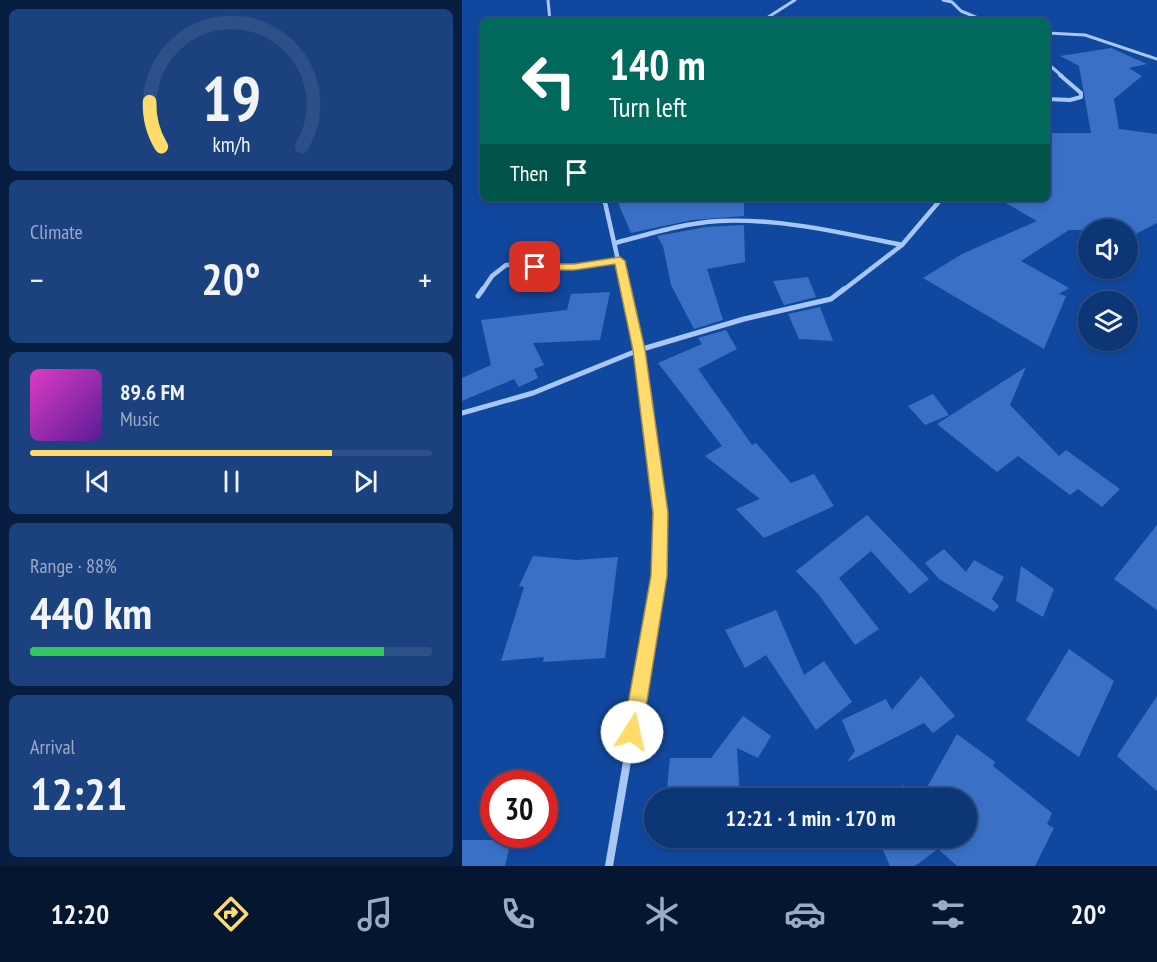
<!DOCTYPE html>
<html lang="en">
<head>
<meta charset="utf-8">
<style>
  :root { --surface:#0d3677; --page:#1b417f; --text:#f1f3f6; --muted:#9aabc6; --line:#2d5089; --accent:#ffdb6c }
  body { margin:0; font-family:"PT Sans Narrow",sans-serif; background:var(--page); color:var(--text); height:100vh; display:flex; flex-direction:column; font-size:22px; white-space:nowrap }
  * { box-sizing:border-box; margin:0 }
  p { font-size:20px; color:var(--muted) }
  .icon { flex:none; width:33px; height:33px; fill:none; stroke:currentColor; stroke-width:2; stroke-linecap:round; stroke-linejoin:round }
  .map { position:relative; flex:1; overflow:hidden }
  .details { display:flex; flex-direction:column; gap:9px; padding:9px; background:#071e41; width:462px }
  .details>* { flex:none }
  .top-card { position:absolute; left:18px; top:18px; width:570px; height:183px; border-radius:9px; box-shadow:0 3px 9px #0003,0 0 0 2px var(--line); background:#00695c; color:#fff; overflow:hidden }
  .tools { position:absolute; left:616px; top:219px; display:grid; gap:12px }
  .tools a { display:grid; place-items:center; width:60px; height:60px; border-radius:50%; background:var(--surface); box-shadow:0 3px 9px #0003,0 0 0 2px var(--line); font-size:30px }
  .speed { position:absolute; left:18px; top:770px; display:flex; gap:12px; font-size:30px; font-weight:700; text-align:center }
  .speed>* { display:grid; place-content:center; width:78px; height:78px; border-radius:50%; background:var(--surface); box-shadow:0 3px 9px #0003,0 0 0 2px var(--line); line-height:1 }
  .speed .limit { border:9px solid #d22; background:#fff; color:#111 }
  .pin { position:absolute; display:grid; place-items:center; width:51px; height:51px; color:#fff; margin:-26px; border-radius:12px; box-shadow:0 3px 9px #0006 }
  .me { position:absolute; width:66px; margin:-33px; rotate:10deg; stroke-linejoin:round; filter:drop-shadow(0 0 4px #0008) }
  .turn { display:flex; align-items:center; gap:21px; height:126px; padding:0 30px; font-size:27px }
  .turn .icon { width:78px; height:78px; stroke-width:2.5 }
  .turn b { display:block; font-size:42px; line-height:51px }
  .then { display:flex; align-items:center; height:57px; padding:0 30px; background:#0003; gap:12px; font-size:22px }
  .big { font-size:45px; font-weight:600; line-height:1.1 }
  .details .card { flex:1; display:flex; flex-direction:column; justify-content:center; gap:9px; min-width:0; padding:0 21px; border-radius:9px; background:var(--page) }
  .details .dial { align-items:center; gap:0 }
  .dial svg { height:156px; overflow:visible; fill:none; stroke:var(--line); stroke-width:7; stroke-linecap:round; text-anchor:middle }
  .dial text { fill:var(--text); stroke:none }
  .song { display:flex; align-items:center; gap:18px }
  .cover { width:72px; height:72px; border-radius:9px; background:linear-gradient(135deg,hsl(310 70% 55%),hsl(270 70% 35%)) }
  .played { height:6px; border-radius:3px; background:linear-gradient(90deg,var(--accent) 75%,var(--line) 75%) }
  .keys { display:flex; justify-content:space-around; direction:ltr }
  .heat { display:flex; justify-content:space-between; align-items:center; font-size:33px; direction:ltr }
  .charge { height:9px; border-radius:4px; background:linear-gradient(90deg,#34c759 88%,var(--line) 0) }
  .trip { position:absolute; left:182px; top:788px; width:333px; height:60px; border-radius:30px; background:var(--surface); box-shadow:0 3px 9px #0003,0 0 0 2px var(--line); font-weight:600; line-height:60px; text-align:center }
  .tabs { display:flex; height:96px; justify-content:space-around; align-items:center; background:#051630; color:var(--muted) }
  .tabs .icon { width:42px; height:42px }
  .tabs .active { color:var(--accent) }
  .tabs b { font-size:27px; color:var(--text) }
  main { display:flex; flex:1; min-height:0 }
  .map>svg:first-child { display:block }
  .building { fill:#3a71c6 }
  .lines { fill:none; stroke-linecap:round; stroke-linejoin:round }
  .minor-far5 { stroke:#a8c7f5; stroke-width:3 }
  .minor-far4 { stroke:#a8c7f5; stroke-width:4 }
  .minor-far3 { stroke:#a8c7f5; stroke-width:4.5 }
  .minor-far2 { stroke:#a8c7f5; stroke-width:5 }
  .minor-far1 { stroke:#a8c7f5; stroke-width:7 }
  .minor { stroke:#a8c7f5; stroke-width:8 }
  .route { fill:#ffdb6c; stroke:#a68e46; stroke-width:1.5 }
</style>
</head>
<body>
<main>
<section class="details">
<div class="card dial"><svg viewBox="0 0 100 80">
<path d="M14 69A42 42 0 1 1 86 69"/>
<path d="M14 69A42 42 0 0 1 8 46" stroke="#ffdb6c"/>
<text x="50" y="56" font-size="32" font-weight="700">19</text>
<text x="50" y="72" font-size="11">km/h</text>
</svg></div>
<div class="card"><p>Climate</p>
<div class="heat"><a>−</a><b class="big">20°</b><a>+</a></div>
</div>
<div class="card">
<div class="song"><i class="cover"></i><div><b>89.6 FM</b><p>Music</p></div></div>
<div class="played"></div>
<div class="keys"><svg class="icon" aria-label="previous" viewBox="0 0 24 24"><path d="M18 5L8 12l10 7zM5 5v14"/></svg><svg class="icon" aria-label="pause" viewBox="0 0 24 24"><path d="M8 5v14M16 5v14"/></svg><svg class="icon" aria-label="next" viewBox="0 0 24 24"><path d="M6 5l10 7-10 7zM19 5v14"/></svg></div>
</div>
<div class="card"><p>Range · 88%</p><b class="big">440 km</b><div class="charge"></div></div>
<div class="card"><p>Arrival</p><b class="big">12:21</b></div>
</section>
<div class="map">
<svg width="695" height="866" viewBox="0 0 695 866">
  <rect width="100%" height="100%" fill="#11489f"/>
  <path class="building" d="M649 48 685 64 667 68 680 76 652 99 657 129 695 134V223L666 238V230H627V233L620 230H607L559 261 607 288 597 294 604 296 582 349 461 278 500 254 575 221 535 198H585V133H629L617 66 598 56Z
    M154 198H282V216L230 220 169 233Z
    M282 225 283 262 245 269 261 320 232 329 209 285 201 246 195 236 244 227Z
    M346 277 354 297 322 305 311 281Z
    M148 292 138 340 71 343 82 365 72 369 76 378 57 387 52 379 0 401V378L29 365 19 320 105 310 109 294Z
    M358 307 371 341 337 339 326 314Z
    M264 330 275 349 236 369 290 445 294 443 329 483 352 474 372 506 302 538 274 509 298 499 243 456 260 446 196 363 240 344 236 338Z
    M564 367 548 405 597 456 604 450 658 489 640 507 616 489 608 495 556 456 535 472 475 424Z
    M471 394 487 415 463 425 446 406Z
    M405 515 467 579 448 594 409 551 377 578 417 629 393 645 357 595 334 571Z
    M695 525V610L652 579Z
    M482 549 504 572 512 560 542 577 530 599 537 606 532 612 477 579 463 563Z
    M71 556 115 560 156 557 143 658 81 662 82 657 39 661 62 587 57 586Z
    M559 566 592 589 581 617 554 601Z
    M314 610 342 675 362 661 390 702 354 730 304 655 283 668 263 630Z
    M607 649 652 681 617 757 564 720Z
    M459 676 493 716 471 733 462 723 385 762 393 751 380 720 424 699 430 710Z
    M695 696V791L655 756Z
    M281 716 309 736 296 758 275 748 278 798H204L208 758H249Z
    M495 734 533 762 531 766 590 813 585 824 592 828 573 866H495L476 849 453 866H428L415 837H504V798H459Z
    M442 785 450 798H414Z
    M0 840H49L43 866H0Z"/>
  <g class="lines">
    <path class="minor-far5" d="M86 0 88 21
      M481 0 490 2 499 11 523 21
      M300 21 333 0
      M585 33 623 35 695 59
      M585 63 600 76"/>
    <path class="minor-far4" d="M585 99 608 100 619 97V93L598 75"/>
    <path class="minor-far3" d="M142 198 163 291
      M153 243C187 234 222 223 257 221 318 218 380 233 440 245
      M20 291 30 276 44 265 113 267 158 261
      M380 291 440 245 480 198"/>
    <path class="minor-far2" d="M163 289 177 350 189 441
      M16 296 21 289
      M0 413 71 393 177 350 282 319 369 299 382 289"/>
    <path class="minor-far1" d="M188 630 197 576 199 513 189 439"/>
    <path class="minor" d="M147 866 188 628"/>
  </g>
  <path class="route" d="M158 257 163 261 183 350 206 513 205 576 180 732 177 739 170 742 163 739 161 732 189 576 191 513 171 350 153 264 112 270H73L68 267 73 264H112Z"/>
</svg>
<div class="tools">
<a><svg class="icon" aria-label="sound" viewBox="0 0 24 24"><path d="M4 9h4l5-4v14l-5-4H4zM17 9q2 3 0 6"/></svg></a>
<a><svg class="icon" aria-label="layers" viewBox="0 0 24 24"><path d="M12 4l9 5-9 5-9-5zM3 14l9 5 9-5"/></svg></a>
</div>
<div class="speed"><div class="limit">30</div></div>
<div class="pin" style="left:73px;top:267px;background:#d93025"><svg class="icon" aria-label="arrive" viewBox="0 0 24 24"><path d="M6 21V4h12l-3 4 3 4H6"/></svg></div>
<svg class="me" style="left:170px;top:732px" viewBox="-20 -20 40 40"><circle r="19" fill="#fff"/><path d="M0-13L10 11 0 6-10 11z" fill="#ffdb6c"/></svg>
<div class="trip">12:21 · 1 min · 170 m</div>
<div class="top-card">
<div class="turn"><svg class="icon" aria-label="left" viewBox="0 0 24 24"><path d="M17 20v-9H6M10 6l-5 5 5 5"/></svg><div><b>140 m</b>Turn left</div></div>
<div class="then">Then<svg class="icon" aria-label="arrive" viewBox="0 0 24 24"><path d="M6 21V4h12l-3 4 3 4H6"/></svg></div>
</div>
</div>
</main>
<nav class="tabs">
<b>12:20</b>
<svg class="icon active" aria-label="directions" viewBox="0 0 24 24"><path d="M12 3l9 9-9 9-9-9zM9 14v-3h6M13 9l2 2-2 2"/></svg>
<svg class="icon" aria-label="music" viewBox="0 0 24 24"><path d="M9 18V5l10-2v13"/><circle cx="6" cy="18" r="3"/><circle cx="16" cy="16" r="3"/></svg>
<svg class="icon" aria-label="phone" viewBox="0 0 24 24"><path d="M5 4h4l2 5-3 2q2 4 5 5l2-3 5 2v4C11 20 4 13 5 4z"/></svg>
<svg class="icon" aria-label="climate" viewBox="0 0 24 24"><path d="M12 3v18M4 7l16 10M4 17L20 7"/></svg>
<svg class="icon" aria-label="car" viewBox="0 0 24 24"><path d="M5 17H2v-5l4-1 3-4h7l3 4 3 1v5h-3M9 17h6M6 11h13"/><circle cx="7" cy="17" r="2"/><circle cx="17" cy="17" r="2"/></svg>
<svg class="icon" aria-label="filters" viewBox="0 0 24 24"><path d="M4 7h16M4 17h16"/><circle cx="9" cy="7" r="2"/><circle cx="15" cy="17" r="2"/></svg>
<b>20°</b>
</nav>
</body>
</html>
